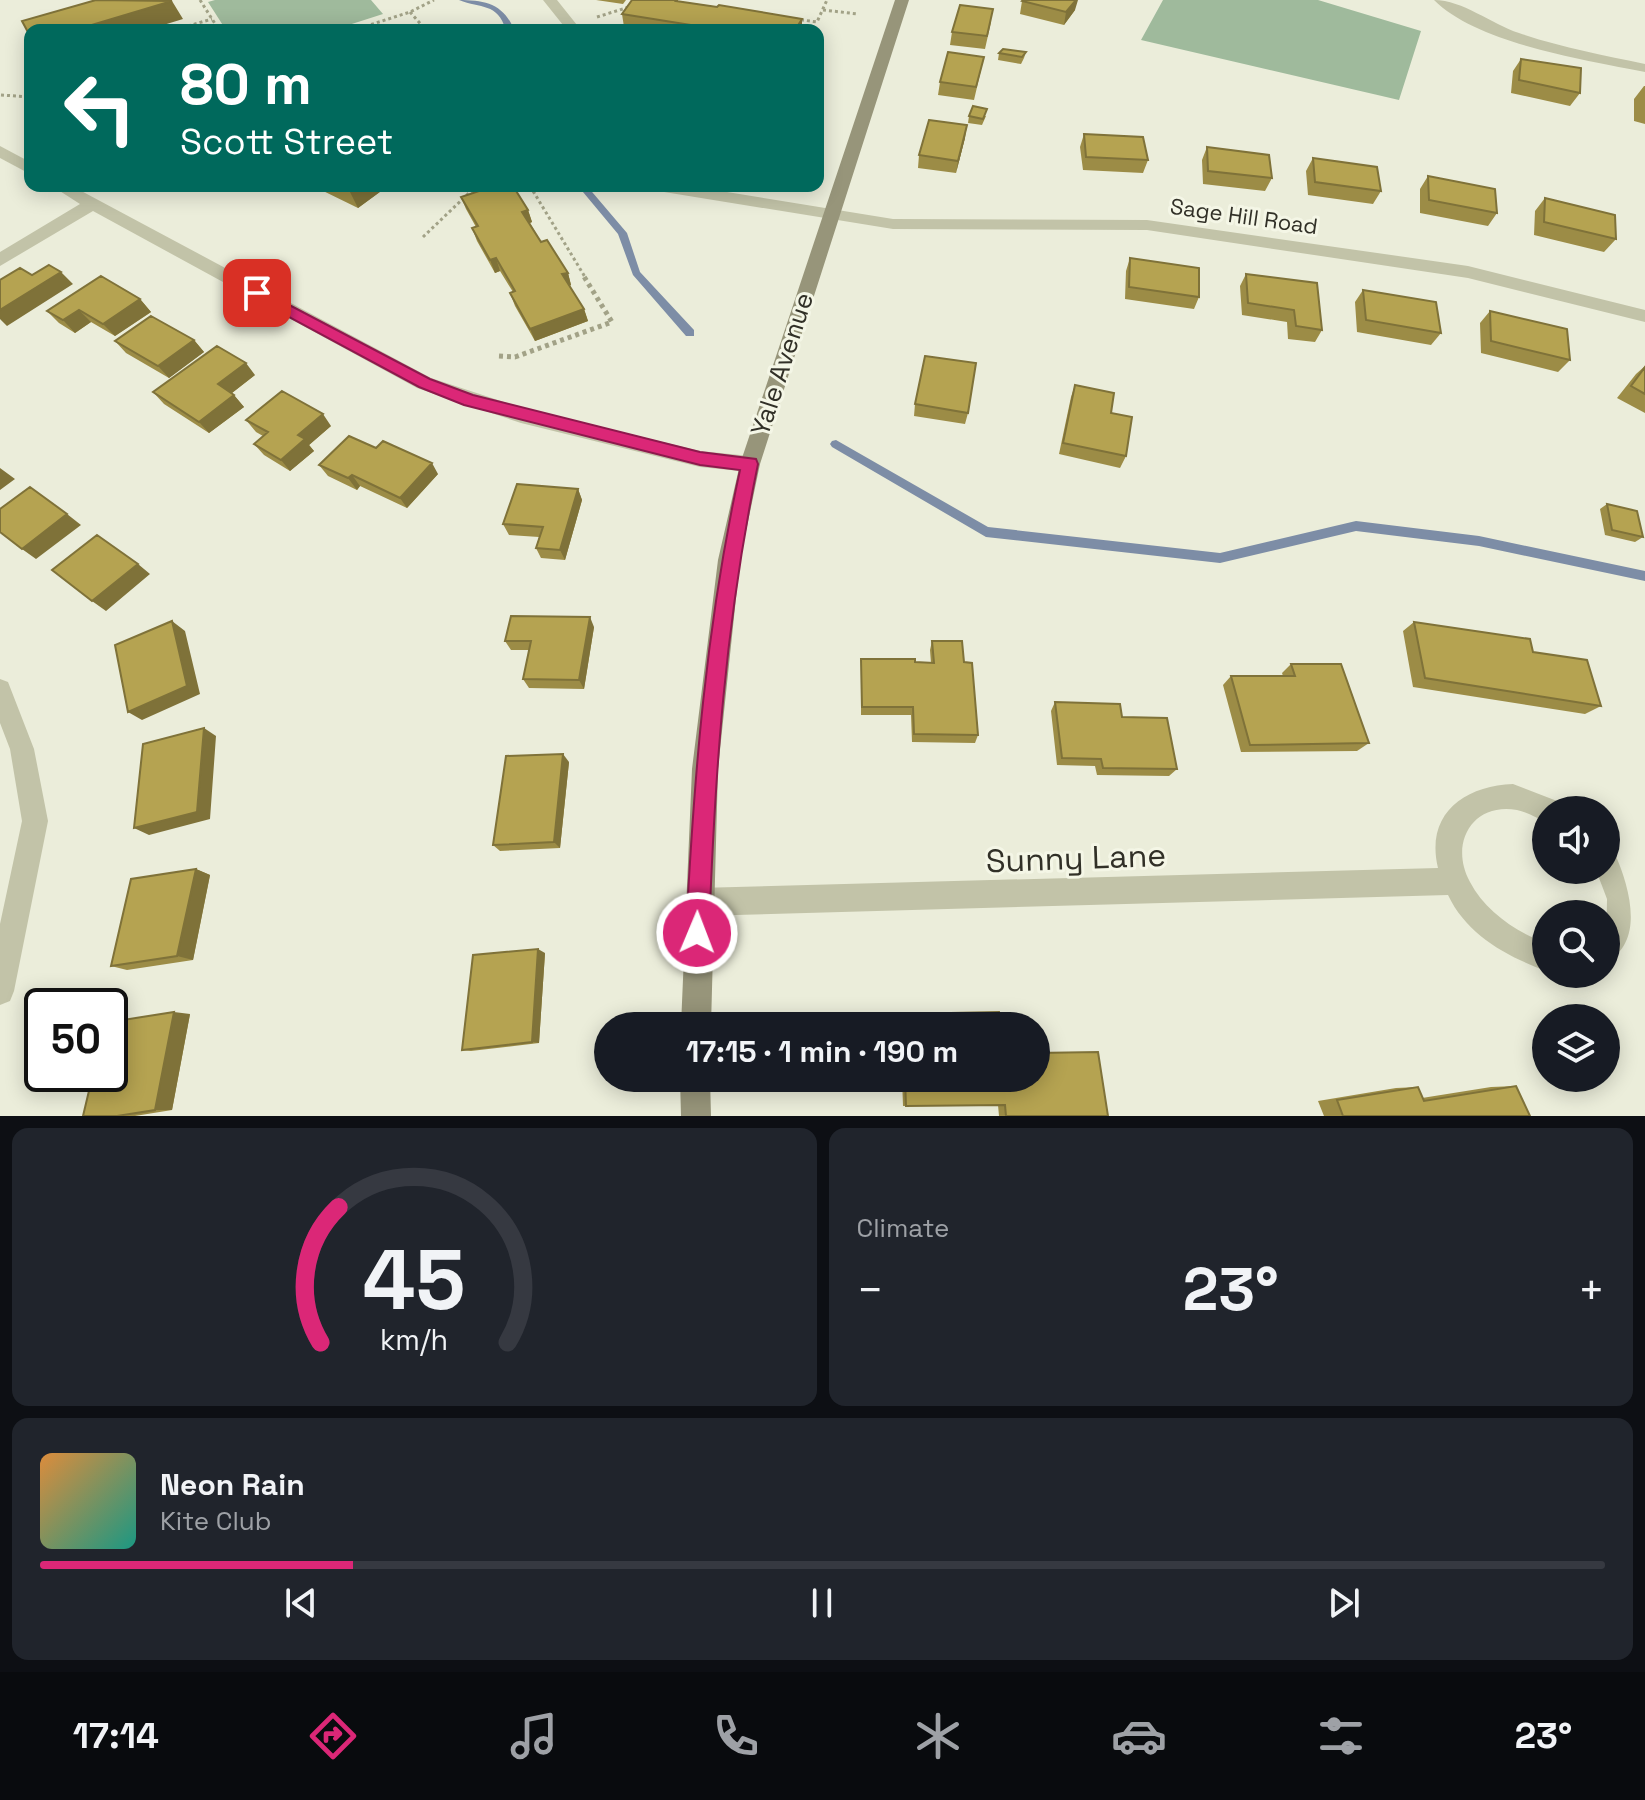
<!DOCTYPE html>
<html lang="en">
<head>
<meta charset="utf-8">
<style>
  :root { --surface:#171b24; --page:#20242c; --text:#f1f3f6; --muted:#9ea1a6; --line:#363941; --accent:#db2777 }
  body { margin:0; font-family:"Space Grotesk",sans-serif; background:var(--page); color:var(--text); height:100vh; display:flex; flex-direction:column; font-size:30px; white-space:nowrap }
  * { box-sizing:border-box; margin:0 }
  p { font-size:26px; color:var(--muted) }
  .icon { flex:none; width:44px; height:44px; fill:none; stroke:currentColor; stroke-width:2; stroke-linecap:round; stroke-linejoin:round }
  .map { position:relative; height:1116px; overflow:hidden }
  .side { display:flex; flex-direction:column; gap:12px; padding:12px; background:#0d0f14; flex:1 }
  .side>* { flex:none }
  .banner { position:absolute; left:24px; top:24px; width:800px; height:168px; border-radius:16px; box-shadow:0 4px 20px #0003; background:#00695c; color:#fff; overflow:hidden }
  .tools { position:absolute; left:1532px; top:796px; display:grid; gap:16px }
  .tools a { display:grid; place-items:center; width:88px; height:88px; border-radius:50%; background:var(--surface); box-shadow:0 4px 20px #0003; font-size:40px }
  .speed { position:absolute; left:24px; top:988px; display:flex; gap:16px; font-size:40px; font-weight:700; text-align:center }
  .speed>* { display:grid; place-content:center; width:104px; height:104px; border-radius:50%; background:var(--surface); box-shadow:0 4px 20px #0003; line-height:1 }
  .speed .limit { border:4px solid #111; border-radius:12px; background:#fff; color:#111 }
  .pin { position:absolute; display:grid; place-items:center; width:68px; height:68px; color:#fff; margin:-34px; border-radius:16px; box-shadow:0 4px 12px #0006 }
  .me { position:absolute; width:88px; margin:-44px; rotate:1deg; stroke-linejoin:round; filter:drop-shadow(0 0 6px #0008) }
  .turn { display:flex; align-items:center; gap:28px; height:168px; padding:0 24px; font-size:36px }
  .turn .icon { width:104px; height:104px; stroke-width:2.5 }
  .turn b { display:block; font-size:56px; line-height:68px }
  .big { font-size:60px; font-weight:700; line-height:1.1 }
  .side .card { flex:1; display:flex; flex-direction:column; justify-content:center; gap:12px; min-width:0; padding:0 28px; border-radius:16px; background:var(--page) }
  .side .dial { align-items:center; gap:0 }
  .dial svg { height:208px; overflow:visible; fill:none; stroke:var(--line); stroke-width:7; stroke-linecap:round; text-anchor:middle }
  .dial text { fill:var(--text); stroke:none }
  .song { display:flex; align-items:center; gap:24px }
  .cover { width:96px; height:96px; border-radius:12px; background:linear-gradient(135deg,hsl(30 70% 55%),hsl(170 70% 35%)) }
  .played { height:8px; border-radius:4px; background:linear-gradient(90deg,var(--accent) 20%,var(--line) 20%) }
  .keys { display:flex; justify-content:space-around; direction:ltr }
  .heat { display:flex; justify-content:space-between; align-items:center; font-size:44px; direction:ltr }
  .side .tiles { flex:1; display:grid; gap:12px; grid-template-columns:1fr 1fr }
  .card:last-child { grid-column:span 2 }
  .trip { position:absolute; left:594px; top:1012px; width:456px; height:80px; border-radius:40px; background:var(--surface); box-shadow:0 4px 20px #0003; font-weight:700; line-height:80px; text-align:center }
  .tabs { display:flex; height:128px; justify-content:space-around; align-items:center; background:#090b0e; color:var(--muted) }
  .tabs .icon { width:56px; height:56px }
  .tabs .selected { color:var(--accent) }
  .tabs b { font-size:36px; color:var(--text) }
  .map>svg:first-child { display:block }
  .green { fill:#9fba9c }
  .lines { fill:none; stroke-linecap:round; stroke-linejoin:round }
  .stream { fill:#7d8da6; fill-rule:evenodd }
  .path-far1 { stroke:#a2a287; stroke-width:3; stroke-dasharray:3 3; stroke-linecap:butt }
  .path { stroke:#a2a287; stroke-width:5; stroke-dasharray:4 4; stroke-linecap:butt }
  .minor { fill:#c2c3a8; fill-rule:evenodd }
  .secondary { fill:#97957a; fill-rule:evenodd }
  .wall { fill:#9c8c46 }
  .shaded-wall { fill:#7f7239 }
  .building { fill:#b5a351; stroke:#7f7239; stroke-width:2 }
  .route { fill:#db2777; stroke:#8e194d; stroke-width:2 }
  .labels { text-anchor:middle; stroke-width:6; stroke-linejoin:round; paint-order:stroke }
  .far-street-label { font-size:22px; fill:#313027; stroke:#f4f6e6 }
  .street-label { font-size:26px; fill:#313027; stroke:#f4f6e6 }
  .near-street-label { font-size:32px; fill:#313027; stroke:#f4f6e6 }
</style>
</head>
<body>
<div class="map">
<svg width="1645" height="1116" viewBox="0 0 1645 1116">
  <rect width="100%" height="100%" fill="#ebedda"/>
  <path class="green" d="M215 0H371L383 14 333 30H226L208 2Z
    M1163 0H1318L1421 31 1399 100 1141 40Z"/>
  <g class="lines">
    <path class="stream" d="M459 0C485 0 504 4 514 30H506C497 2 481 9 459 0Z
      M578 186H587L627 233 640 272 694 330V336H686L633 275 618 234Z
      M836 440 988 527 1220 553 1356 521 1479 536 1645 571V581L1479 546 1356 531 1220 563 986 537 832 447 830 444 832 441Z"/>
    <path class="path-far1" d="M200 0 219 30
      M823 10 858 14
      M410 12 426 30
      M597 17 629 7
      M795 19 817 22 827 0
      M188 26 212 19
      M354 30 410 12 434 0
      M1 95 30 97
      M530 186 585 277
      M423 237 470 192 484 186"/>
    <path class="path" d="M499 356 515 357 612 322 583 275"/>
    <path class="minor" d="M543 0H557L581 30H567Z
      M1434 0C1463 0 1491 24 1519 33 1560 47 1603 55 1645 64V72C1586 60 1478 44 1434 0Z
      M0 146 30 162V174L0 158Z
      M52 186H72L431 378 522 408 700 451 750 456 757 458 760 464 757 470 750 472 700 467 521 423 417 388 93 211 0 266V252L80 204Z
      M650 186H690L893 219 1147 220 1468 266 1645 310V322L1468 278 1147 230 893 229 658 191Z
      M0 679 8 682 34 749 48 821 14 991 10 1001 0 1005V924L22 821 10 749 0 723Z
      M1513 784 1557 801 1561 810H1546V822C1537 818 1527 812 1517 810 1472 802 1449 844 1470 882 1485 911 1516 932 1546 943V971C1506 956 1467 935 1448 895L698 916 688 912 684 902 688 892 698 888 1438 868C1425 814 1464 786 1513 784Z
      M1606 850 1615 854C1630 888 1645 942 1606 962L1607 899 1596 870H1606Z"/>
    <path class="secondary" d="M895 0H909L760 464 740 560 718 769 711 1026H681L692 769 718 560 740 464Z
      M680 1078H710L711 1116H681Z"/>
  </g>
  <path class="wall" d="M596 0H626L623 4Z
    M632 0H678V1L802 19V30H645L624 27 622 14Z
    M1022 1 1075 10 1064 25 1020 14Z
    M991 22 985 49 950 45 952 32Z
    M1026 52 1024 58 1021 64 998 60 999 53Z
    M984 57 974 100 938 95 940 82Z
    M1521 59 1580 93 1570 106 1511 93 1513 71Z
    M1644 86H1645V124L1634 121V99Z
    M969 116H986L982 125 968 123Z
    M1084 134 1148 160 1143 173 1083 170 1080 147Z
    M965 138 956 173 918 168 919 155Z
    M1207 147 1272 178 1265 191 1203 184 1202 160Z
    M1313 158 1381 191 1373 204 1308 195 1306 171Z
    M1428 176 1497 213 1488 226 1420 213V189Z
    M313 186H388L358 208Z
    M461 197 528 210 532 222 530 223 541 242 568 273 571 285 569 286 584 309 588 321 535 341 515 306 510 293 513 292 500 271 495 273 477 241 472 228 476 227 466 209Z
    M1545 198 1616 239 1604 252 1534 235 1535 211Z
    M1130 258 1199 297 1194 309 1125 299 1126 271Z
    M1246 274 1322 330 1315 342 1288 339 1287 322 1242 315 1240 286Z
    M1363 290 1441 333 1431 345 1357 332 1355 302Z
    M140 299 151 312 115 336 91 322 75 333 59 323 47 311Z
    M1490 311 1570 360 1558 372 1481 353 1480 323Z
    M194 340 204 352 169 378 126 353 115 341Z
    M1645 366V413L1617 398 1636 374Z
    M255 375 232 393 244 407 209 433 164 404 153 392Z
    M1075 385 1111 413 1126 456 1120 468 1059 454 1071 397Z
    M915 404 968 413 965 424 914 416Z
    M246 420 331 426 309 445 314 451 290 471 264 455 254 444 263 436 256 432Z
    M319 465 438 474 407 508 360 486 357 490 328 476Z
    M578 489 582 500 565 560 541 558 536 548 539 537 509 535 503 524Z
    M1607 504 1643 537 1635 542 1605 535 1600 509Z
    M1414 622 1533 652 1601 706 1585 714 1413 687 1403 631Z
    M594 627 584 689 529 688 523 679 529 650H511L505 641Z
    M932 641 964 662 978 735 975 743 912 742 911 715H861V659L931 663 930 650Z
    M1291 664 1369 743 1357 751 1241 752 1223 685 1231 676H1283L1282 673Z
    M1055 702 1122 717 1177 769 1169 776 1097 775 1095 766 1057 765 1051 711Z
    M569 762 560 848 500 851 493 845Z
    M196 869 210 875 193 960 127 970 111 966Z
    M545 953 539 1043 471 1051 462 1050Z
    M190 1014 172 1110 135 1116H83Z
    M902 1014 1001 1026H899V1018Z
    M902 1078H1036L1108 1116H999L998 1105 903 1106Z
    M1516 1086 1530 1116H1324L1318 1101 1396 1088 1418 1087 1422 1098 1491 1087Z"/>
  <path class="shaded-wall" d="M1076 0H1078L1075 10 1064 25 1066 12Z
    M172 1 183 19 147 30H75Z
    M802 19V30H795Z
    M967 125 965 138 956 173 958 161Z
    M347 186H388L358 208Z
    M528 210 532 222 527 224 522 212Z
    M496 258 500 271 495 273 490 260Z
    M61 272 73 284 7 326 0 319V310Z
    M568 273 571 285 566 287 562 274Z
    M140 299 151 312 115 336 103 324Z
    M584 309 588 321 535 341 530 329Z
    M79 310 91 322 75 333 63 320Z
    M194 340 204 352 169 378 158 366Z
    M246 363 255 375 228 396 218 384Z
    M234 395 244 407 209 433 199 422Z
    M323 414 331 426 309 445 314 451 290 471 281 460 298 435Z
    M432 463 438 474 407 508 400 498Z
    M0 468 15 479 0 490Z
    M352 475 360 486 357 490 348 478Z
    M578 489 582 500 565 560 560 550Z
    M67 514 81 525 36 559 22 549Z
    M138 564 150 574 106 611 92 601Z
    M590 617 594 627 584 689 579 680Z
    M172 621 185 631 200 694 142 720 128 712Z
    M204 728 216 736 210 819 149 835 134 828Z
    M563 754 569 762 560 848 554 842Z
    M196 869 210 875 193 960 177 956Z
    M538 949 545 953 539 1043 532 1042Z
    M174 1012 190 1014 172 1110H155Z"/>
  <path class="building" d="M96 0 172 1 75 30H30V36L22 21Z
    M632 0H677L676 1 717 7 719 5 802 19 795 30H722L622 14Z
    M1023 0H1076L1066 12 1022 1Z
    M960 5 993 9 987 36 952 32Z
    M1003 49 1026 52 1022 57 999 53Z
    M948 52 984 57 976 87 940 82Z
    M1521 59 1581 68 1580 93 1519 80Z
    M973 106 987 109 983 119 969 116Z
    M929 120 967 125 958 161 919 155Z
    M1084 134 1143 137 1148 160 1086 157Z
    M1207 147 1269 155 1272 178 1208 171Z
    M1313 158 1377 167 1381 191 1315 182Z
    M1428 176 1495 189 1497 213 1429 200Z
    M494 186H513L528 210 522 212 541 242 547 240 568 273 562 274 584 309 530 329 510 293 515 291 496 258 490 260 472 228 478 226 461 197Z
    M1545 198 1615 215 1616 239 1544 222Z
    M1130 258 1199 268V297L1129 287Z
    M49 265 61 272 0 310V280L20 268 32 275Z
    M1246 274 1317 283 1322 330 1296 326 1294 310 1248 303Z
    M101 276 140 299 103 324 79 310 63 320 47 311Z
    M1363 290 1436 302 1441 333 1366 320Z
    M1490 311 1567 329 1570 360 1491 341Z
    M151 316 194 340 158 366 115 341Z
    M217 346 246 363 218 384 234 395 199 422 153 392Z
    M925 356 976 363 968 413 915 404Z
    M1645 367V394L1631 386Z
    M1075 385 1114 393 1111 413 1132 417 1126 456 1063 443Z
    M282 391 323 414 298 435 305 439 281 460 254 444 268 432 246 420Z
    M349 436 376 448 383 441 432 463 400 498 352 475 348 478 319 465Z
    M517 484 578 489 560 550 536 548 543 527 503 524Z
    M30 487 67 514 22 549 0 532V509Z
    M1607 504 1637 511 1643 537 1612 530Z
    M97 535 138 564 92 601 52 570Z
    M511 616 590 617 579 680 523 679 531 641H505Z
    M172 621 187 686 128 712 115 645Z
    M1414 622 1530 639 1533 652 1587 660 1601 706 1425 678Z
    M932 641H962L964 662 972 663 978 735 914 734 913 707H862L861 659H915V662L934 663Z
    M1291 664H1341L1369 743 1250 745 1231 676H1295Z
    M1055 702 1120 704 1122 717 1167 718 1177 769 1103 768 1101 759 1062 758Z
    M204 728 197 812 134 828 143 744Z
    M563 754 554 842 493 845 506 756Z
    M196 869 177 956 111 966 131 879Z
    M538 949 532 1042 462 1050 473 955Z
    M174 1012 155 1110 117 1116H83L93 1074H110V1022Z
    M999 1012 1001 1026H902V1014Z
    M1098 1052 1108 1116H1006L1005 1105 906 1106 905 1078H1036V1053Z
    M1516 1086 1530 1116H1343L1337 1100 1418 1087 1424 1101Z"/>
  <path class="route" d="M257 288 430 379 473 395 700 452 756 459 758 464C725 624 715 770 709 933L705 941 697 945 689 941 686 933C694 775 706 625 740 470L700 465 464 405 419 387 252 297V290Z"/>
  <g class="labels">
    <g class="far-street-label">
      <text transform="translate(1244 216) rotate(8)" y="8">Sage Hill Road</text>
    </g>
    <g class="street-label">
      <text transform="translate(782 364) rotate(-72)" y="9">Yale Avenue</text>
    </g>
    <g class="near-street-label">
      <text transform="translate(1076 858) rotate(-2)" y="11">Sunny Lane</text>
    </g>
  </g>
</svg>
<div class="tools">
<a><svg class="icon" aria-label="sound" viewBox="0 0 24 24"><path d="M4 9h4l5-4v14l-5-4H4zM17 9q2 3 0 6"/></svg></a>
<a><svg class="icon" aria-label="search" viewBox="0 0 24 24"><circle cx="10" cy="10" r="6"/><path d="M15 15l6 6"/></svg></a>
<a><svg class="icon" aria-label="layers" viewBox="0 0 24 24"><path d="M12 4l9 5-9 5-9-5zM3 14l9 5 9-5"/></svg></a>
</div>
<div class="speed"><div class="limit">50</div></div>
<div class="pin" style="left:257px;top:293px;background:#d93025"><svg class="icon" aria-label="arrive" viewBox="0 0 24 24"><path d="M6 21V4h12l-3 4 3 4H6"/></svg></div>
<svg class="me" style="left:697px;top:933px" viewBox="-20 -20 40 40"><circle r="17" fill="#db2777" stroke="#fff" stroke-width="3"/><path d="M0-11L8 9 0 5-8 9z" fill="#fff"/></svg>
<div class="trip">17:15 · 1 min · 190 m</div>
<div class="banner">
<div class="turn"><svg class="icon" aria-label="left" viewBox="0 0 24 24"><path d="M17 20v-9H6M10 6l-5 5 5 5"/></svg><div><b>80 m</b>Scott Street</div></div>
</div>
</div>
<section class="side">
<div class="tiles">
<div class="card dial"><svg viewBox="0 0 100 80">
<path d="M14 69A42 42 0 1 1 86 69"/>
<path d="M14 69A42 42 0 0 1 21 17" stroke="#db2777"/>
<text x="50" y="56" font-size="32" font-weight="700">45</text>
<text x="50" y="72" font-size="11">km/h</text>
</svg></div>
<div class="card"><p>Climate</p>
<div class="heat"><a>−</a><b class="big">23°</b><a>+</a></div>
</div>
<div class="card">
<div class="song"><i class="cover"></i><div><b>Neon Rain</b><p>Kite Club</p></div></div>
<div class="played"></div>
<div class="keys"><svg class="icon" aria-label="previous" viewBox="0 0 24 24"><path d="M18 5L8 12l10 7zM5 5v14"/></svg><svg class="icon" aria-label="pause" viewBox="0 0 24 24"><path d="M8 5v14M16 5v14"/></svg><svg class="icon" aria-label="next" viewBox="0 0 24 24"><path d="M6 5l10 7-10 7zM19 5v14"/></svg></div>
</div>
</div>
</section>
<nav class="tabs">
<b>17:14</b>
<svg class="icon selected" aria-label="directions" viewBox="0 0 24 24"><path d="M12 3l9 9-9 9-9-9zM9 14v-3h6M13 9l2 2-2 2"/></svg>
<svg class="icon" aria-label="music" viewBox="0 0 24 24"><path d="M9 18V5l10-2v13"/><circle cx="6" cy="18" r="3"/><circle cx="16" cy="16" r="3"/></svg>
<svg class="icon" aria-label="phone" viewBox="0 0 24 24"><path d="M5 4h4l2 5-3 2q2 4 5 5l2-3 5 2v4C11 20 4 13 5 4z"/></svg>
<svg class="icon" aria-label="climate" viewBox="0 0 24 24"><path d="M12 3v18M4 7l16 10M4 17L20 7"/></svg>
<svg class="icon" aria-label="car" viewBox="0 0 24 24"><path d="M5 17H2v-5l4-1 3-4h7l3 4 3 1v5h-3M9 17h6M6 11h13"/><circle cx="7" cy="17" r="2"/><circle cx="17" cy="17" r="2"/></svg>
<svg class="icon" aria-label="filters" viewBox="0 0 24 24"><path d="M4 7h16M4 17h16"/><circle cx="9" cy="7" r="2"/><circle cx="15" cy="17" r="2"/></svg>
<b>23°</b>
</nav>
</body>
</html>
